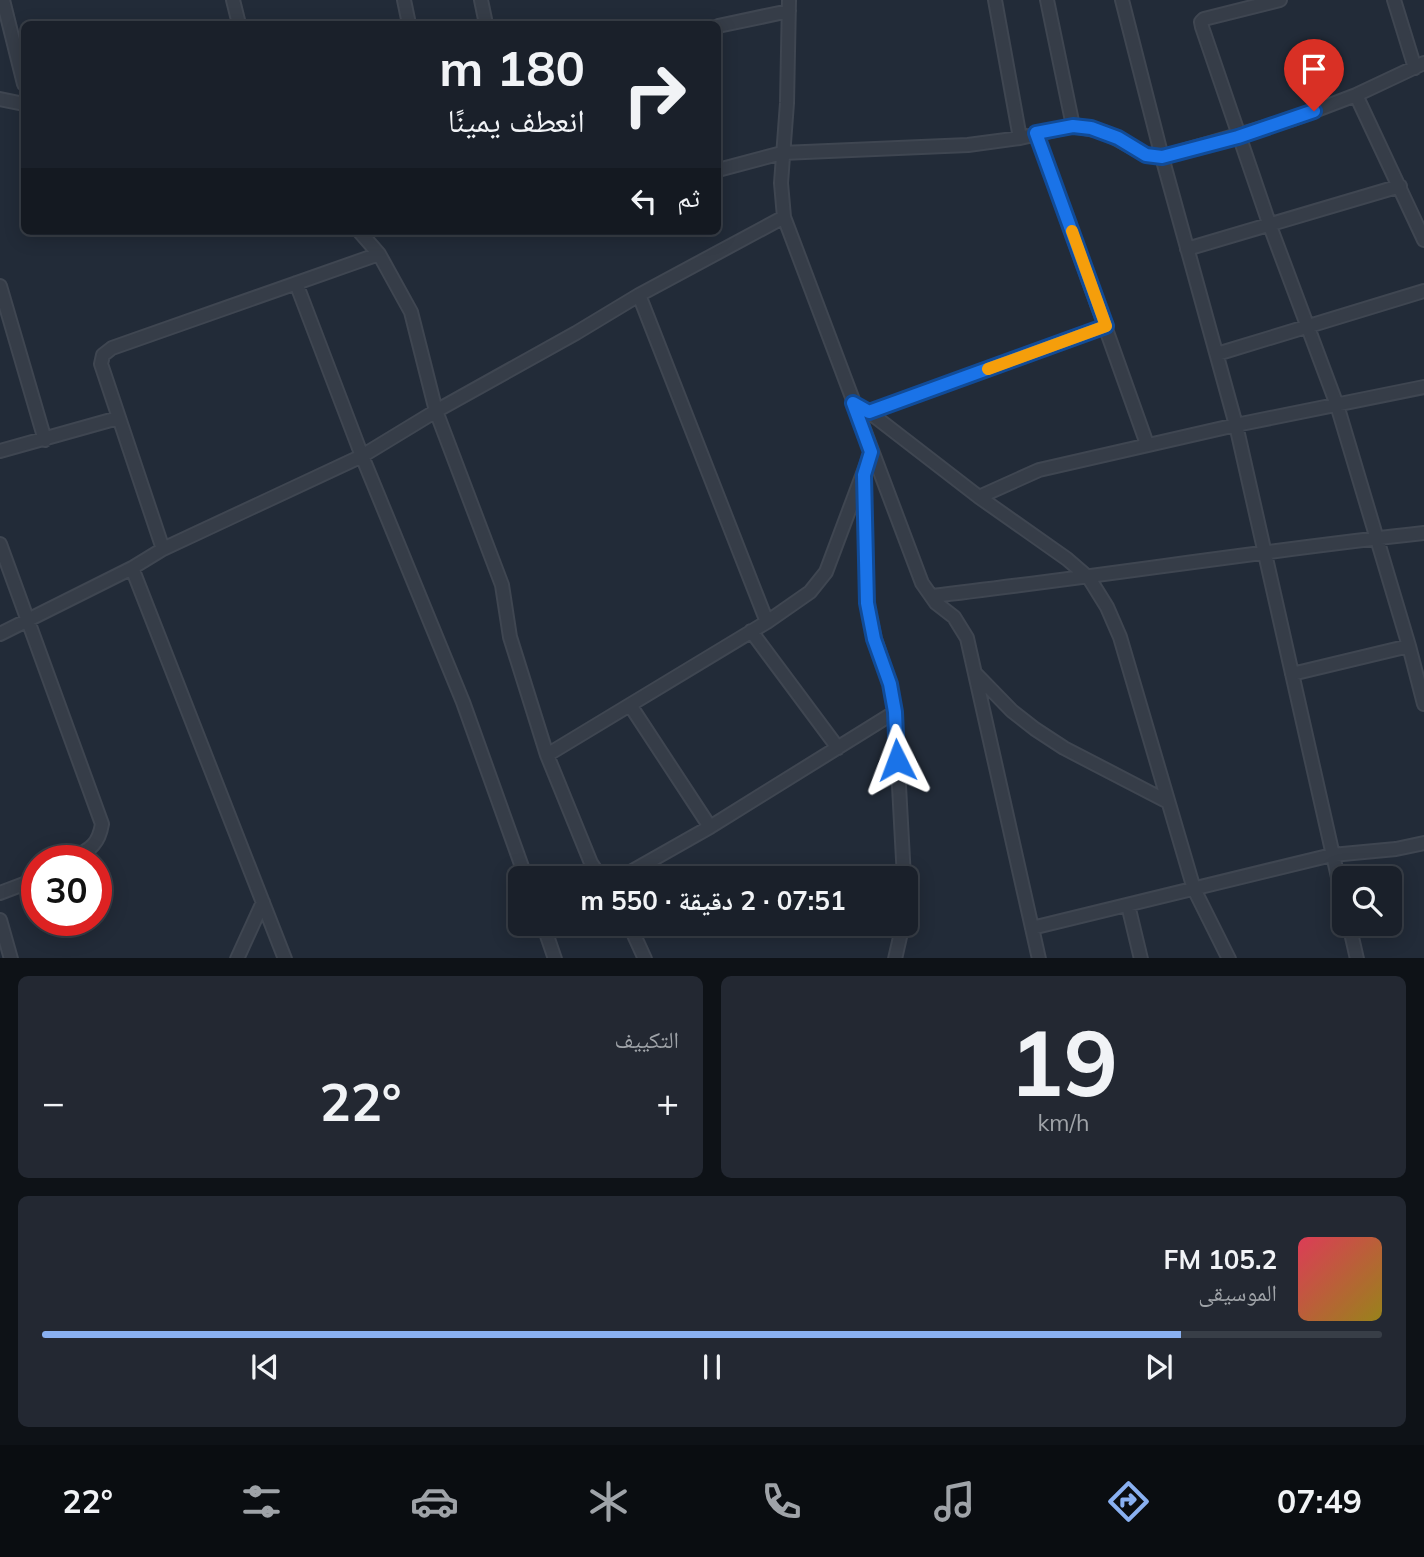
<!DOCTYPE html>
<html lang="ar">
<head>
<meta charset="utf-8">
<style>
  :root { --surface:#1a202a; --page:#232832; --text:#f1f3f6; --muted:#9fa3a8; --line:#383e47; --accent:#89b0f1 }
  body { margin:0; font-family:Mulish,"Noto Naskh Arabic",sans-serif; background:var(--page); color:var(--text); direction:rtl; height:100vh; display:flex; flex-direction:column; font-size:26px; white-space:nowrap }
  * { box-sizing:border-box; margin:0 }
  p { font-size:23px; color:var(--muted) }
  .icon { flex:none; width:38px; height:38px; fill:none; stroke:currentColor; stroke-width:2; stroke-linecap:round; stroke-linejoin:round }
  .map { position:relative; height:958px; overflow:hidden; direction:ltr }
  .panel { display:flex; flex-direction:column; gap:18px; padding:18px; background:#0e1217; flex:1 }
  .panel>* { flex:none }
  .guide { position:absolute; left:21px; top:21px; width:700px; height:214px; border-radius:10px; box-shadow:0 4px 18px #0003,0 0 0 2px var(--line); direction:rtl; background:#1a202a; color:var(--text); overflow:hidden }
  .buttons { position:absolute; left:1332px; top:866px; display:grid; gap:14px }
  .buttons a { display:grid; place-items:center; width:70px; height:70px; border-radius:10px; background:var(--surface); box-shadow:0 4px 18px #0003,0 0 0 2px var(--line); font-size:35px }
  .speed { position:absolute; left:21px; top:845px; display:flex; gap:14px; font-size:35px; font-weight:700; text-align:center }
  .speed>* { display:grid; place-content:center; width:91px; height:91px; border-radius:50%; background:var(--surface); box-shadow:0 4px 18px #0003,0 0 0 2px var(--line); line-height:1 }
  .speed .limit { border:10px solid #d22; background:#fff; color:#111 }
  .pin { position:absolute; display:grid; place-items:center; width:60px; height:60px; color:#fff; margin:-72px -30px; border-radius:50% 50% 50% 0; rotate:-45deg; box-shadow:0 0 7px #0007 }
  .pin .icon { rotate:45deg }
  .me { position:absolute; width:77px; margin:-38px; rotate:357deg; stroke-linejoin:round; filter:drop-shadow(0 0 5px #0008) }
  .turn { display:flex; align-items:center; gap:24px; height:147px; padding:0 21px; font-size:32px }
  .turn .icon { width:91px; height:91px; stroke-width:2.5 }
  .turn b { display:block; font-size:49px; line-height:60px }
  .then { display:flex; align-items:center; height:66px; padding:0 21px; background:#0003; gap:14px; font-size:26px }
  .big { font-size:52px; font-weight:700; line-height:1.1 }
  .panel .card { flex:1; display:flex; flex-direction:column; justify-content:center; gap:10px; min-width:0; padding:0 24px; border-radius:10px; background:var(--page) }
  .panel .dial { align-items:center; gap:0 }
  .dial b { font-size:91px; line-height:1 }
  .song { display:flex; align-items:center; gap:21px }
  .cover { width:84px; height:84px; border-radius:10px; background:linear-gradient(135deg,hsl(350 70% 55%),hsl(50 70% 35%)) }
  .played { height:7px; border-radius:4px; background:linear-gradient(90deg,var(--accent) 85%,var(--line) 85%) }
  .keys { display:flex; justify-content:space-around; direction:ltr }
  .heat { display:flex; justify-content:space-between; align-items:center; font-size:38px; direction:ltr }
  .panel .tiles { flex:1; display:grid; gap:18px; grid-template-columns:1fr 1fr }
  .card:last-child { grid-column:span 2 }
  .trip { position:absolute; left:508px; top:866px; width:410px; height:70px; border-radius:10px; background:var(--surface); box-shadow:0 4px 18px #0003,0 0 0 2px var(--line); font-weight:700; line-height:70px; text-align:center; direction:rtl }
  .menu { display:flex; height:112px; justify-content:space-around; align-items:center; background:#0a0d11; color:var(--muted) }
  .menu .icon { width:49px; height:49px }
  .menu .active { color:var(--accent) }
  .menu b { font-size:32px; color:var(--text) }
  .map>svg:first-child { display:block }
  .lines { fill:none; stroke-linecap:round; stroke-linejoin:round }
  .minor-casing { stroke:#3f4651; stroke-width:16 }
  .minor { stroke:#363d48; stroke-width:12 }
  .route-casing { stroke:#114b97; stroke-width:18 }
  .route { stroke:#1a73e8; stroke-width:12 }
  .slow { stroke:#f59e0b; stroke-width:12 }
</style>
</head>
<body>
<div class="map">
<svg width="1424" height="959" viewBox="0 0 1424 959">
  <rect width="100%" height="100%" fill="#222b38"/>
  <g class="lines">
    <g class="minor-casing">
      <path id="minor" d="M3 0 24 84
        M233 0 239 24
        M404 0 409 24
        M481 0 486 24
        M789 0 787 103 781 183 784 217 922 583 936 603 954 617 967 638 1039 959
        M995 0 1020 138
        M1047 0 1073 126
        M1122 0 1162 157 1236 425 1344 904
        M1280 0 1204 19 1201 22 1202 27 1270 226 1337 405 1409 646 1424 704
        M1394 0 1415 68
        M718 26 789 11
        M1356 95 1424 240
        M0 99 24 104
        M1036 133 1147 444
        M718 170 782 153 968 145 1020 138 1073 126 1104 132 1146 155 1162 157 1293 119 1356 95 1424 63
        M359 231 379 254 411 312 436 411 502 585 510 637 547 755 591 863 601 878
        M1187 249 1400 186
        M296 283 362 456 463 702 526 878
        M0 286 45 440
        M639 295 767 622
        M1217 354 1424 291
        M853 403 869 412 979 497 1067 559 1089 578 1107 607 1120 637 1194 889 1229 959
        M869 412 1106 326
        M0 451 118 418
        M864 482 867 603 875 639 890 684 895 712 904 878
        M979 497 1039 470 1236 425 1424 387
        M0 544 102 824C98 848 87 850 68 861
        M163 549 101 364 103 355 112 348 379 254
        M132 568 285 959
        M932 596C1096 577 1259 551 1424 533
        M751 631 838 748
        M0 634 132 568 163 549 362 456 436 411 576 333 639 295 784 217
        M975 673 1012 711 1035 729 1064 748 1168 802
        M1292 674 1409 646
        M547 755 767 622 810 592 826 572 871 452
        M710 827 895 712
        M620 878 710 827 630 705
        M905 884V904
        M0 893 37 879
        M1128 905 1141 959
        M0 920 11 959
        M543 924 555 959
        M629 924 645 959
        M1349 924 1357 959
        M1032 928 1332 855 1396 849 1424 843
        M237 959 263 902
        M895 959 903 924"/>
    </g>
    <use href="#minor" class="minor"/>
  </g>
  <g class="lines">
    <g class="route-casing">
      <path id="route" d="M897 760 895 712 890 684 874 639 867 603 864 475 871 452 853 403 869 412 1106 326 1036 133 1073 126 1091 128 1118 138 1146 155 1162 157 1238 137 1314 111"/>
    </g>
    <use href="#route" class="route"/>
    <path class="slow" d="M988 369 1106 326 1072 231"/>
  </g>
</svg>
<div class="buttons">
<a><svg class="icon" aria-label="search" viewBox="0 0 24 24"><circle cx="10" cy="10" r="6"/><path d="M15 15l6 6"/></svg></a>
</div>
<div class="speed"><div class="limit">30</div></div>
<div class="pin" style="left:1314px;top:111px;background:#d93025"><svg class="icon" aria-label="arrive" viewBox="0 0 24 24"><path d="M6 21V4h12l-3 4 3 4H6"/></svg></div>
<svg class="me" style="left:897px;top:760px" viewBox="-20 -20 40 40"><path d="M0-17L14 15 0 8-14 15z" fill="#1a73e8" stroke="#fff" stroke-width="4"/></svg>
<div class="trip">07:51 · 2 دقيقة · 550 m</div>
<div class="guide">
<div class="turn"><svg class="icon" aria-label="right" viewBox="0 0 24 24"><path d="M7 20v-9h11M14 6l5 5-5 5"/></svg><div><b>180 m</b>انعطف يمينًا</div></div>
<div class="then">ثم<svg class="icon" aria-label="left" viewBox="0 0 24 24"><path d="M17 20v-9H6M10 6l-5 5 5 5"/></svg></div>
</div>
</div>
<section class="panel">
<div class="tiles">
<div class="card dial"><b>19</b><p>km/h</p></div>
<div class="card"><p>التكييف</p>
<div class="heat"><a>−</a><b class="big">22°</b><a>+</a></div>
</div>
<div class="card">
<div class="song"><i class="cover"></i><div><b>105.2 FM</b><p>الموسيقى</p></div></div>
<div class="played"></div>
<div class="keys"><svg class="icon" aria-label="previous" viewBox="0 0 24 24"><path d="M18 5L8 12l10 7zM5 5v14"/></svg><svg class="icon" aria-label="pause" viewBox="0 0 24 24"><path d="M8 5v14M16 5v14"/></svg><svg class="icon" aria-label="next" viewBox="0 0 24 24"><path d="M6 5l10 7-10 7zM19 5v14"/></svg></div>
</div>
</div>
</section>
<nav class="menu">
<b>07:49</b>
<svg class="icon active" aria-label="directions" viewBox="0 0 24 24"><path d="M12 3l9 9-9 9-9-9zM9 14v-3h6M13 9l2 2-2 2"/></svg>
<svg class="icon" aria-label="music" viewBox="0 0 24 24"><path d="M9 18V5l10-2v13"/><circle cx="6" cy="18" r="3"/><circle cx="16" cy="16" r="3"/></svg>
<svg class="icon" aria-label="phone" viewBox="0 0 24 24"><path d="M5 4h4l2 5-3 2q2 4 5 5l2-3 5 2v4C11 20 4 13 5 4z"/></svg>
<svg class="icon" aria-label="climate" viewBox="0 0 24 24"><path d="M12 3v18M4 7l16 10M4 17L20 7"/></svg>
<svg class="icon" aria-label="car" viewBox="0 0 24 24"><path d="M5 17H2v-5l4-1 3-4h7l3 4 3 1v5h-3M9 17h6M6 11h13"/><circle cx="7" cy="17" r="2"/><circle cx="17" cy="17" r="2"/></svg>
<svg class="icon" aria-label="filters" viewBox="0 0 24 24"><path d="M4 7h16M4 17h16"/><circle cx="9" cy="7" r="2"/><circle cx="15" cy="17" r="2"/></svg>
<b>22°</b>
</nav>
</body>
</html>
